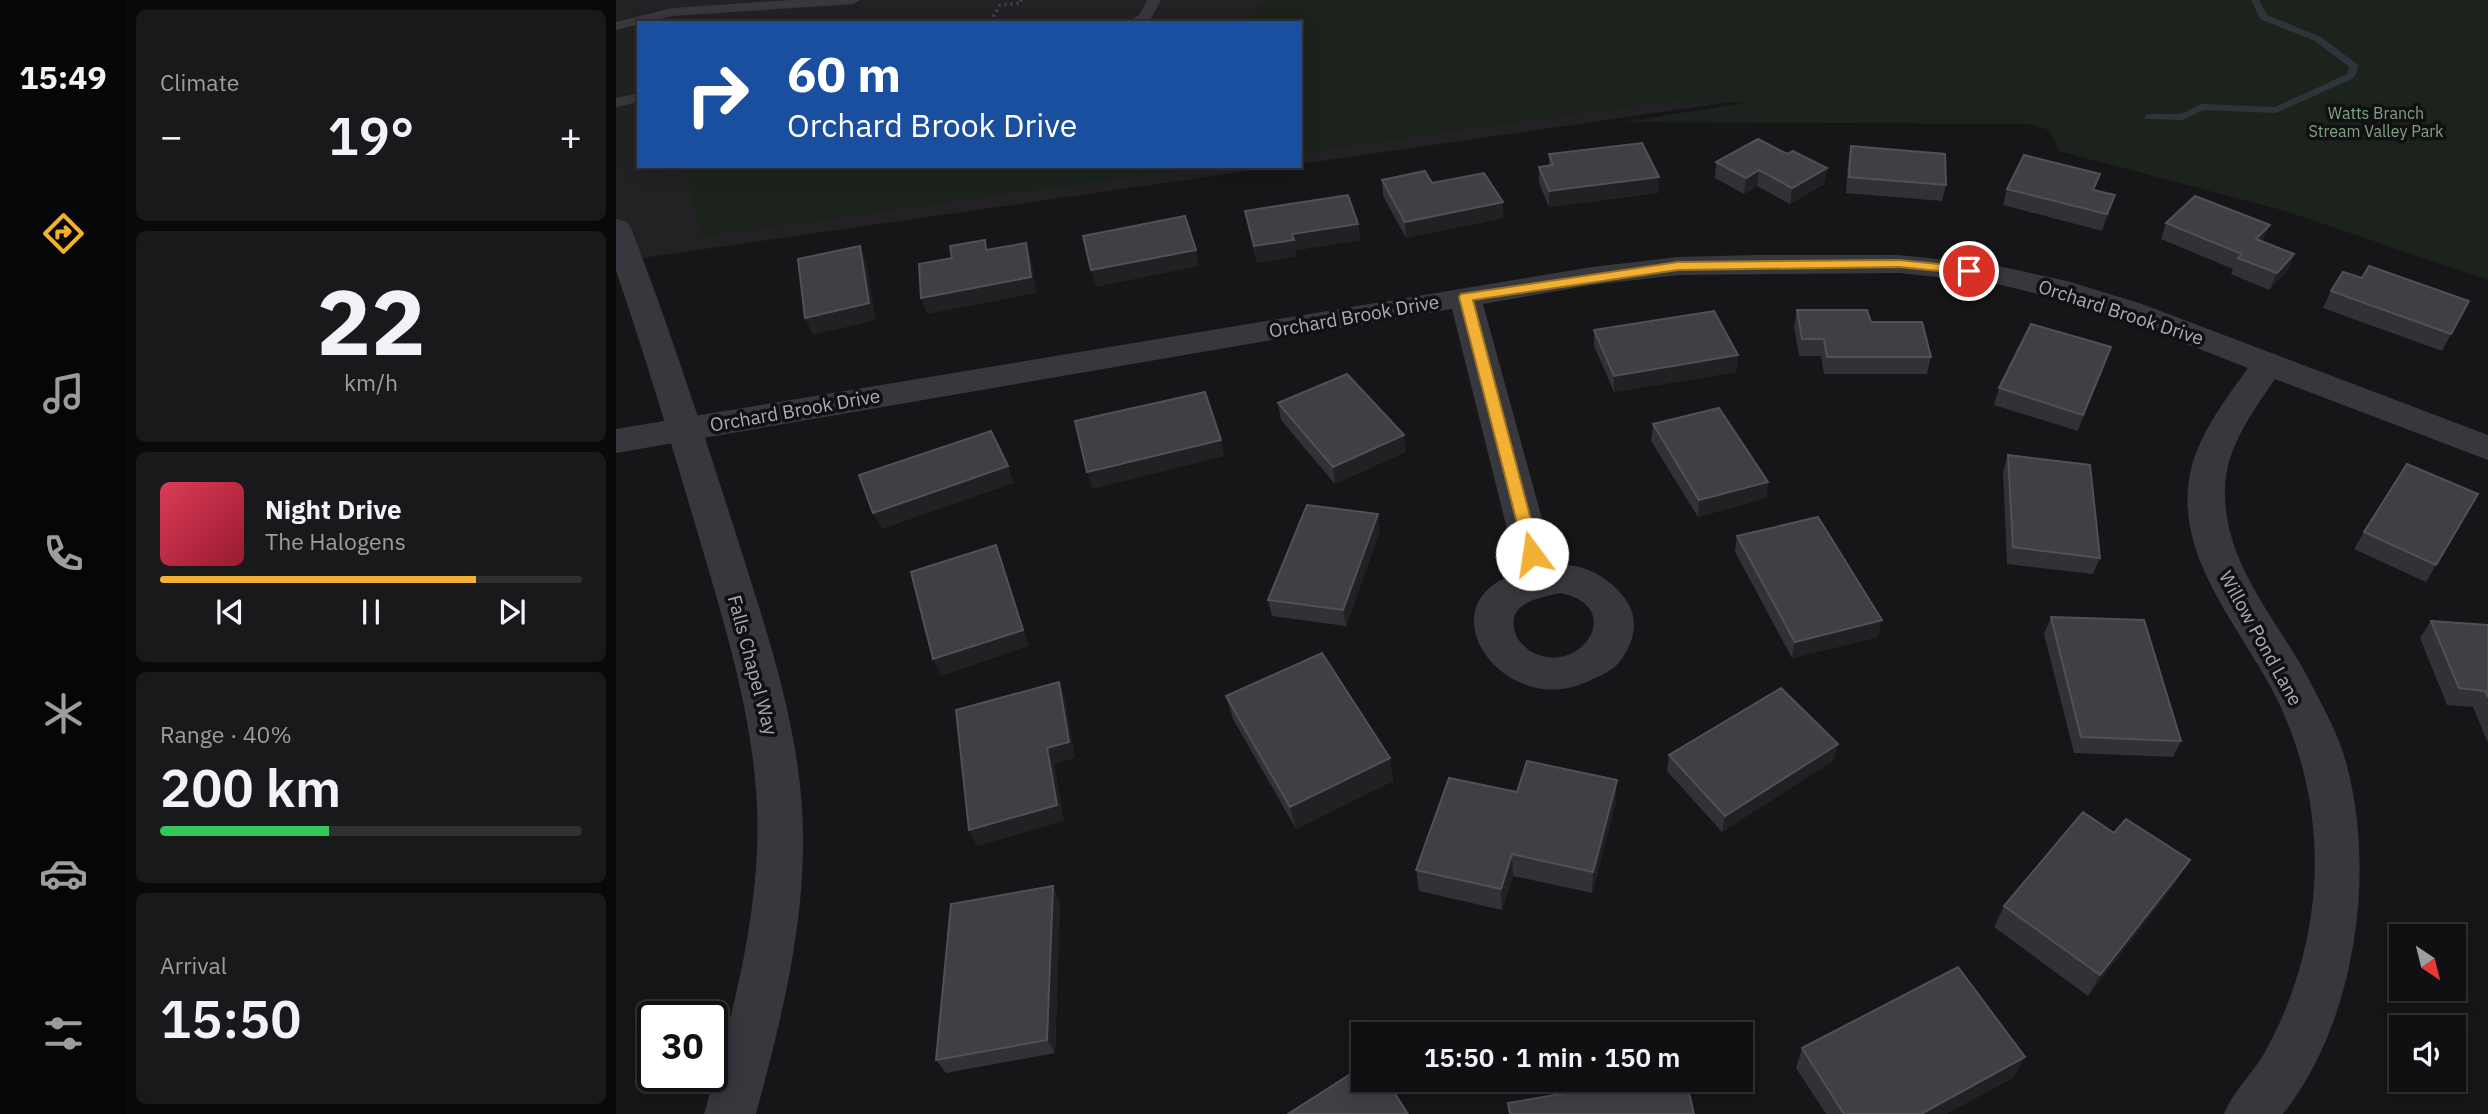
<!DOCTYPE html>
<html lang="en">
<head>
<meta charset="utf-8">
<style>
  :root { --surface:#101012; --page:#19191b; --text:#f1f3f6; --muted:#9c9d9f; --line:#303032; --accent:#f2b134 }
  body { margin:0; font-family:"IBM Plex Sans",sans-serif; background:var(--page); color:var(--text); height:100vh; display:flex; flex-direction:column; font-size:26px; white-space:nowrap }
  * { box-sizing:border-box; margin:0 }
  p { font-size:23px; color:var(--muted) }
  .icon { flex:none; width:38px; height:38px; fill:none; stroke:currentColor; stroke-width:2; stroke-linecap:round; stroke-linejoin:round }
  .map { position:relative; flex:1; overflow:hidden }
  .side { display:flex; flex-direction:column; gap:10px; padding:10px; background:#09090a; width:490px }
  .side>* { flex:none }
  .banner { position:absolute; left:21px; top:21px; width:665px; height:147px; border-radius:0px; box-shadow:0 4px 18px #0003,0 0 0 2px var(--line); background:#1a4fa0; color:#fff; overflow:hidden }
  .needle { width:46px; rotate:145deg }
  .tools { position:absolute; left:1773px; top:924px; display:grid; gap:14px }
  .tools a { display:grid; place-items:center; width:77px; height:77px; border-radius:0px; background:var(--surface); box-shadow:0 4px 18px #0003,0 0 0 2px var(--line); font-size:35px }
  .speed { position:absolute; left:21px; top:1001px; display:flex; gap:14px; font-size:35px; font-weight:700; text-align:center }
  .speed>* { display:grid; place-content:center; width:91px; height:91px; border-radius:50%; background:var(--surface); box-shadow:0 4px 18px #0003,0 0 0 2px var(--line); line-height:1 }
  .speed .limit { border:4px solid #111; border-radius:10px; background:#fff; color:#111 }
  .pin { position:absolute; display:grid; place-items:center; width:60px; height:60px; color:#fff; margin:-30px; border:4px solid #fff; border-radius:50%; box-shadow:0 2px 7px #0007 }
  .me { position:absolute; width:77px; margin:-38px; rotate:346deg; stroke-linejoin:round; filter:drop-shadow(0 0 5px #0008) }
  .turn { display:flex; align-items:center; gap:24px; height:147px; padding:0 35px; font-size:32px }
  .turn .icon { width:91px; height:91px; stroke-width:2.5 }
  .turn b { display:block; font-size:49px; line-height:60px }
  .big { font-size:52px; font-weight:600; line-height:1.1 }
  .side .tile { flex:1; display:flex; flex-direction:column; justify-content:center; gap:10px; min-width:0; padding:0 24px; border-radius:10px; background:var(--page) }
  .side .dial { align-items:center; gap:0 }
  .dial b { font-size:91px; line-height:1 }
  .song { display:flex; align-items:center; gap:21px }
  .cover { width:84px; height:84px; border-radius:10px; background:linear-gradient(135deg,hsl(350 70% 55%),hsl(350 70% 35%)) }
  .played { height:7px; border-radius:4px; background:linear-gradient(90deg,var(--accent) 75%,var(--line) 75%) }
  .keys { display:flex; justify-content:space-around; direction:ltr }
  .heat { display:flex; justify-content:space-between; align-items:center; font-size:38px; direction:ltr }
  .charge { height:10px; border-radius:5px; background:linear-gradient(90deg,#34c759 40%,var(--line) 0) }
  .trip { position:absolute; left:735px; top:1022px; width:402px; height:70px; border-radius:0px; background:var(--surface); box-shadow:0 4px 18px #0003,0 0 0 2px var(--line); font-weight:600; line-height:70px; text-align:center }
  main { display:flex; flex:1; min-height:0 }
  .dock { display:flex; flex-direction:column; width:126px; justify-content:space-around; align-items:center; background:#060607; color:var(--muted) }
  .dock .icon { width:49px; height:49px }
  .dock .selected { color:var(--accent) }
  .dock b { font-size:32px; color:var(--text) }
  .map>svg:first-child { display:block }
  .built { fill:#222225 }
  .green { fill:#1c231d }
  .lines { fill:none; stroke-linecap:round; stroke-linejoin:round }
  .stream { fill:#2c353c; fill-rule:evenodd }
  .path { stroke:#3d3f44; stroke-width:3.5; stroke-dasharray:2.5 3.5; stroke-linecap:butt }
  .service { fill:#37383d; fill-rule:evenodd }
  .minor { fill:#37383d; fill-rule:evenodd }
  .tertiary { fill:#37383d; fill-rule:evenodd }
  .wall { fill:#323236 }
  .shaded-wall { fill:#212124 }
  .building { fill:#3f3f44; stroke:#4f5156; stroke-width:2 }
  .route { fill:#f2b134; stroke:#9d7322; stroke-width:2 }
  .labels { text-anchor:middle; stroke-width:7; stroke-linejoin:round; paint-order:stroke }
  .far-park-label { font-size:16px; fill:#7fa381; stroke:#111113 }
  .street-label { font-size:19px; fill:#a8adb8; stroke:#111113 }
</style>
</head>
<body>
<main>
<nav class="dock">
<b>15:49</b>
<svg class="icon selected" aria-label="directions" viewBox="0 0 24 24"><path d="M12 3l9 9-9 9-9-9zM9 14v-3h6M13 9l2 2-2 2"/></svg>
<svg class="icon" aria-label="music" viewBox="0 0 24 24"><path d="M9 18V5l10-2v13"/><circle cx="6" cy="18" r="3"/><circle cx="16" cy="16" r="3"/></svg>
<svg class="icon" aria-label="phone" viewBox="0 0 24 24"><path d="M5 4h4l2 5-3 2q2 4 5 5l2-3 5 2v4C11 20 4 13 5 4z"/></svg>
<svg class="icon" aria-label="climate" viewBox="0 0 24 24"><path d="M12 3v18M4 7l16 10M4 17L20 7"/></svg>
<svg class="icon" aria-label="car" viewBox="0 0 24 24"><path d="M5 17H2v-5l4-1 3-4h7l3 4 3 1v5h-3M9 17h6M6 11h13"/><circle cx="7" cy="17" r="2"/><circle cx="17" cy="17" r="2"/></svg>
<svg class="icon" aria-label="filters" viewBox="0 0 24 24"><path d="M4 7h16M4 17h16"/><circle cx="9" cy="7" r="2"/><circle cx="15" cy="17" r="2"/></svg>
</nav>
<section class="side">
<div class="tile"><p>Climate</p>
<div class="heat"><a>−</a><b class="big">19°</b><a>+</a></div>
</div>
<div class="tile dial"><b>22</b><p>km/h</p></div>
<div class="tile">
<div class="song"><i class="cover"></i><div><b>Night Drive</b><p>The Halogens</p></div></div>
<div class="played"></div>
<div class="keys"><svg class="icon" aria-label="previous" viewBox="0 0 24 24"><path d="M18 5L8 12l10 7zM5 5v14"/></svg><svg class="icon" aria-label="pause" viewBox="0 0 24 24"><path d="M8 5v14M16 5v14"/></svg><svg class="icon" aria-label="next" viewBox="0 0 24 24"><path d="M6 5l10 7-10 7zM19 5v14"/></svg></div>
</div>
<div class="tile"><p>Range · 40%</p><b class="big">200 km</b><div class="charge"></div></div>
<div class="tile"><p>Arrival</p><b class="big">15:50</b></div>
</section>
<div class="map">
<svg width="1872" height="1114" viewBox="0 0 1872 1114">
  <rect width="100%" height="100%" fill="#161618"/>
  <path class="built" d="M0 0H1284L1339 70 684 164V23H23V166H666L12 260 0 232Z"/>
  <path class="green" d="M652 0H1872V280L1669 211 1443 151 1433 130 1413 124 1008 122 1127 103 1056 101 684 153V23H623Z
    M68 166H591L85 237Z"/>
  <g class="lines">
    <path class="stream" d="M1635 0H1643L1651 15 1705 37 1741 64 1743 66 1738 78 1660 113 1587 110 1567 120 1529 119V115L1533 114H1565L1585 104 1659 107 1731 74 1733 67 1699 41 1644 19Z"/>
    <path class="path" d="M378 23V15L384 5 405 3V0"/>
    <path class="service" d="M176 0H244L237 4 56 16 0 30V22L56 8Z
      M531 0H545L534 20 511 23 524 14Z
      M23 93V102L0 107V98Z"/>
    <path class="minor" d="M1141 255H1283L1377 265 1451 281 1526 304 1872 435V460L1659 379C1636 413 1608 450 1609 493 1609 563 1658 616 1690 674 1705 703 1723 734 1731 766 1760 876 1739 1023 1667 1114H1608C1618 1089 1639 1072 1651 1048 1685 986 1703 910 1698 839 1695 790 1683 746 1662 701 1628 631 1557 558 1574 474 1582 435 1609 400 1632 368L1504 318 1442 299 1377 283 1283 273 1062 275 976 285 867 304 939 566C967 560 1002 582 1014 607 1022 625 1017 641 1007 657 999 670 986 675 973 681 888 722 804 603 902 573L836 309 0 453V429L976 267 1062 257ZM944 593C1012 606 964 678 916 652 909 648 901 640 899 632 890 603 922 598 944 593Z"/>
    <path class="tertiary" d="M0 219 11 222 15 228C54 329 87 431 120 534 152 636 189 740 187 848 186 939 163 1028 140 1114H88C113 1028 137 940 141 850 146 742 112 636 82 534 56 446 30 358 0 271Z"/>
  </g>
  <path class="wall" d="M1235 146 1330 185 1326 201 1230 193 1232 162Z
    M933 154 1042 193 933 207 923 183V167L933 166Z
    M1171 154 1211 168 1208 184 1174 204 1141 186 1128 194 1099 178 1100 162Z
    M766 180 816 183 887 202V218L790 238 767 196Z
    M1391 189 1479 190 1494 211 1486 231 1387 205Z
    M629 211 742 224 744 240 680 250V256L641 263Z
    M1550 223 1646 242 1678 254 1671 271 1653 290 1615 274 1617 269 1545 239Z
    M1715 291 1835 334 1826 351 1707 308Z
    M1181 310 1255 322 1315 357 1311 374H1208L1205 356H1183L1178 327Z
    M978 330 1122 355 1120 372 998 392 978 346Z
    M1489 364 1462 431 1378 405 1383 388Z
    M662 403 788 435 789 452 719 484 665 420Z
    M1037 424 1152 482 1150 498 1082 517 1035 441Z
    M1392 455 1484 558 1477 574 1391 564 1387 472Z
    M764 531 730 626 656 616 652 600Z
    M1748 532 1820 565 1810 582 1738 549Z
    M1121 536 1262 637 1176 658 1119 552Z
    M1435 617 1565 741 1557 757 1458 753 1428 634Z
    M1815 621 1872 625V743L1857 707 1831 705 1804 638Z
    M610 696 774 758 777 781 680 829 617 719Z
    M1053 755 1218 760 1106 832 1051 771Z
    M901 792 1000 802 976 893 897 876 886 910 803 891 800 870Z
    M1498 833 1574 860 1560 882 1472 996 1378 927 1388 906Z
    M444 902 439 1053 330 1073 320 1060Z
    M1186 1048 1398 1077 1330 1114H1210L1180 1068Z"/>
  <path class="shaded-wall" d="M1211 168 1208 184 1174 204 1176 188Z
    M1143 170 1141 186 1128 194 1130 178Z
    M1043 177 1042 193 933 207V191Z
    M1499 195 1494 211 1486 231 1491 214Z
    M887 202V218L790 238 789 222Z
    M742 224 744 240 680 250V256L641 263 638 246 676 234Z
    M1654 225 1647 241 1640 239Z
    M410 243 415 259 421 293 311 314 305 298Z
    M244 246 250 262 260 320 197 335 189 318Z
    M580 250 583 266 480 287 475 270Z
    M1678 254 1671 271 1653 290 1661 273Z
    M1495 347 1489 364 1462 431 1467 415Z
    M1122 355 1120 372 998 392V376Z
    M788 435 789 452 719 484 717 467Z
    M605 440 608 456 476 489 471 472Z
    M392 466 398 483 266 529 257 513Z
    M1152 482 1150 498 1082 517 1083 500Z
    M762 514 764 531 730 626 727 610Z
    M380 545 386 562 413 646 325 676 317 659Z
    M1266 620 1262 637 1176 658 1179 642Z
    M443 682 449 698 459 758 438 764 448 821 361 846 353 830 431 748Z
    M1222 744 1218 760 1106 832 1109 816Z
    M774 758 777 781 680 829 674 807Z
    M1001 780 1000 802 976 893 977 872Z
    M896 854 897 876 886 910 885 889Z
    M1574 860 1560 882 1472 996 1484 975Z
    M437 886 444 902 439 1053 431 1040Z
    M1409 1057 1398 1077 1330 1114H1305Z"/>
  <path class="building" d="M1142 139 1171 154 1177 151 1211 168 1176 188 1143 170 1130 178 1100 162Z
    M1026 143 1043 177 933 191 923 167 937 165 933 154Z
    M1235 146 1329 154 1330 185 1233 177Z
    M1408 155 1484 174 1477 190 1499 195 1491 214 1391 189Z
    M809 171 816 183 868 173 887 202 789 222 766 180Z
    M732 195 742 224 676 234 678 240 638 246 629 211Z
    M1579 196 1654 225 1640 239 1678 254 1661 273 1622 258 1626 254 1550 223Z
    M569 216 580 250 475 270 467 236Z
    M369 240 370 250 410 243 415 277 305 298 303 264 336 258 334 246Z
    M244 246 253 303 189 318 182 259Z
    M1753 266 1853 301 1835 334 1715 291 1727 272 1746 278Z
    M1181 310H1251L1255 322H1306L1315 357H1211L1208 339H1186Z
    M1098 311 1122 355 998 376 978 330Z
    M1415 324 1495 347 1467 415 1383 388Z
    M731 374 788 435 717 467 662 403Z
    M589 392 605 440 471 472 459 421Z
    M1103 408 1152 482 1083 500 1037 424Z
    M375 431 392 466 257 513 243 475Z
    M1392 455 1474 465 1484 558 1397 547Z
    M1791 464 1862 494 1820 565 1748 532Z
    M691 505 762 514 727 610 652 600Z
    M1202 517 1266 620 1179 642 1121 536Z
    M380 545 407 630 317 659 295 572Z
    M1435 617 1528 620 1565 741 1465 737Z
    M1815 621 1872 625V697L1869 691 1843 688Z
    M706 653 774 758 674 807 610 696Z
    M443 682 453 742 431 748 441 805 353 830 340 710Z
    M1165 688 1222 744 1109 816 1053 755Z
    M911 761 1001 780 977 872 896 854 885 889 800 870 833 778 901 792Z
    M1467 812 1498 833 1510 819 1574 860 1484 975 1388 906Z
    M437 886 431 1040 320 1060 335 904Z
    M1342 967 1409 1057 1305 1114H1228L1186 1048Z
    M747 1066V1080H770L792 1114H672Z
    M1027 1080H1070L1078 1114H894L892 1103Z"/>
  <path class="route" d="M1283 260 1353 267 1360 271 1353 274 1283 267 1062 270 857 300 924 554 922 558H910L843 297 845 294 1062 262Z"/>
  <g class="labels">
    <g class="far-park-label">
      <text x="1760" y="119">Watts Branch<tspan x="1760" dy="18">Stream Valley Park</tspan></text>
    </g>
    <g class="street-label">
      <text transform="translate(1505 312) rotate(18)" y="7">Orchard Brook Drive</text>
      <text transform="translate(738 316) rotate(-10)" y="7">Orchard Brook Drive</text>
      <text transform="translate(179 410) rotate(-10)" y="7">Orchard Brook Drive</text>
      <text transform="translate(1645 638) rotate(61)" y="7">Willow Pond Lane</text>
      <text transform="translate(137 665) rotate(75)" y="7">Falls Chapel Way</text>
    </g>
  </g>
</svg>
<div class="tools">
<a><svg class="needle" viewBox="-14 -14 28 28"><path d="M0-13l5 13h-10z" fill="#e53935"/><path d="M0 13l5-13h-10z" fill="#9c9d9f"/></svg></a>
<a><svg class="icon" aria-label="sound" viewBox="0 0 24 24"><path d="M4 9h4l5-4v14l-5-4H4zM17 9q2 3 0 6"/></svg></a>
</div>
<div class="speed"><div class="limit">30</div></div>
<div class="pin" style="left:1353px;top:271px;background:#d93025"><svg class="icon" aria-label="arrive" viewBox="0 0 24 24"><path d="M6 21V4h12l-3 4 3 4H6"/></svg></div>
<svg class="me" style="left:916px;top:554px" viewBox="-20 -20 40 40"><circle r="19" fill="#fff"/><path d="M0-13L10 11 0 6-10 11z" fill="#f2b134"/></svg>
<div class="trip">15:50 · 1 min · 150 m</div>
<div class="banner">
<div class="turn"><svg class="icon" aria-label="right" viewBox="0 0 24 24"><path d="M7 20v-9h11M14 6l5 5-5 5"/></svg><div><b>60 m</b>Orchard Brook Drive</div></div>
</div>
</div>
</main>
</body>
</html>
